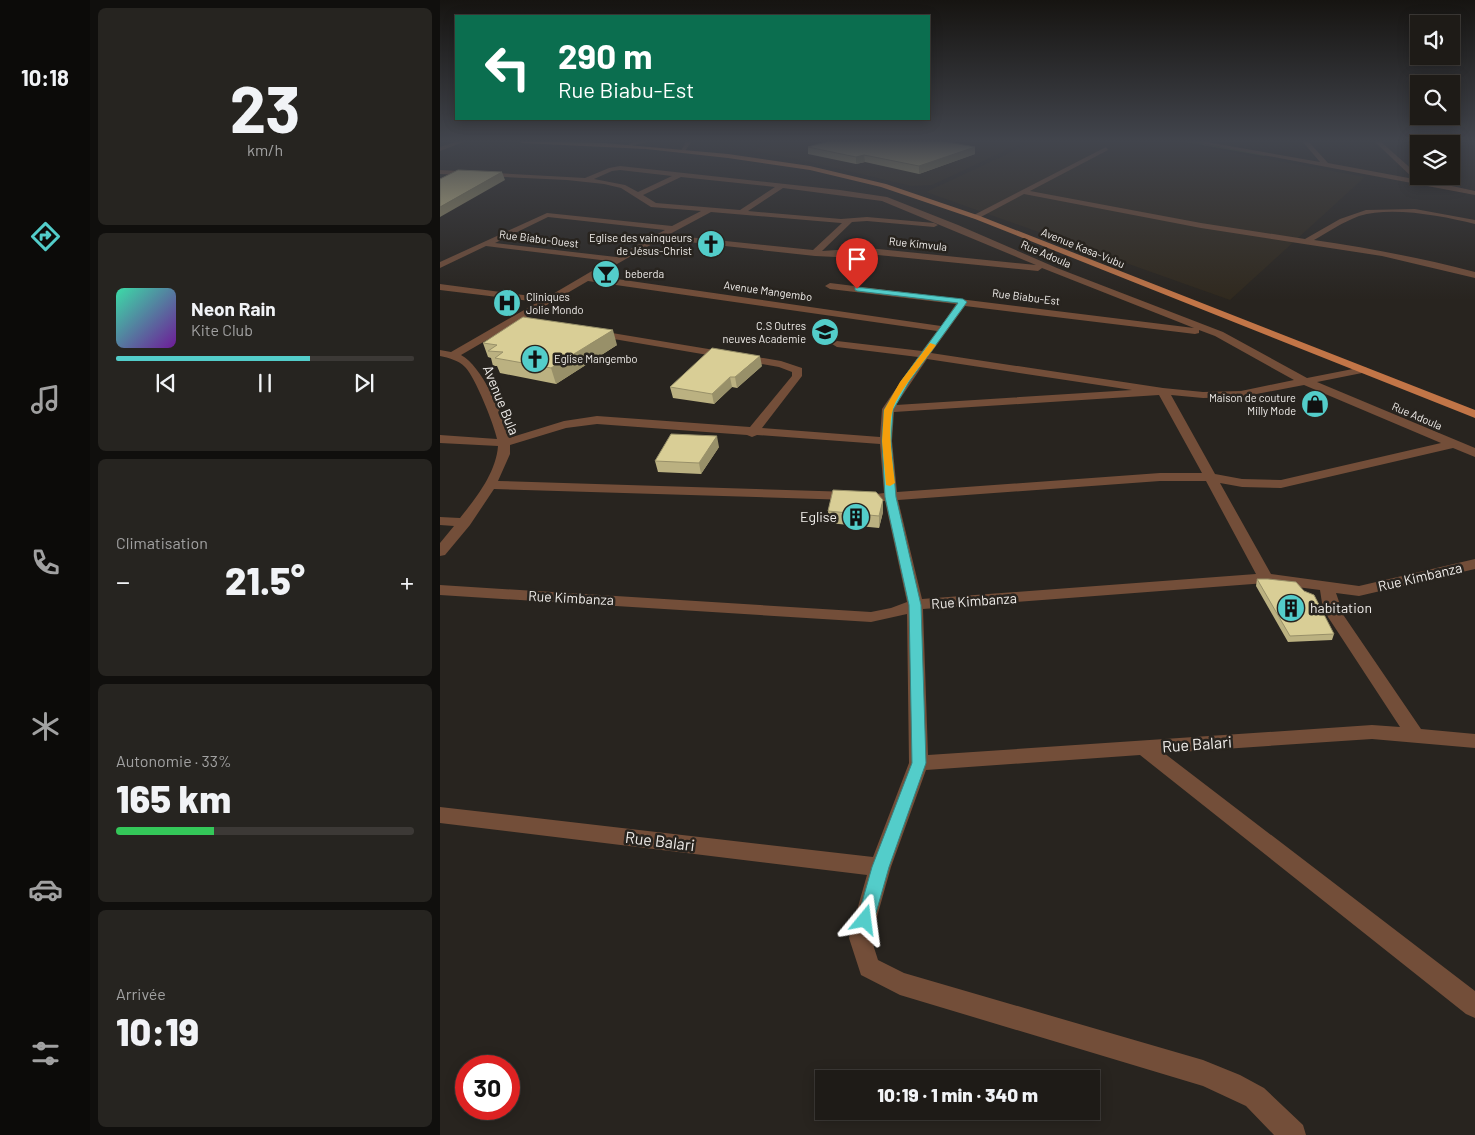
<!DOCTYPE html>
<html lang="fr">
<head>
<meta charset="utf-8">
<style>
  :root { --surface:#1e1b17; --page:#262420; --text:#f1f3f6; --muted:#a1a1a1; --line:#3c3936; --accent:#53cdca }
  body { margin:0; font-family:Barlow,sans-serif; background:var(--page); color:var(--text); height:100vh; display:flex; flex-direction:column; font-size:19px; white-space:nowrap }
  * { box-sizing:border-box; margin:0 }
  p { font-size:16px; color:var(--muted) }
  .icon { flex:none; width:28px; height:28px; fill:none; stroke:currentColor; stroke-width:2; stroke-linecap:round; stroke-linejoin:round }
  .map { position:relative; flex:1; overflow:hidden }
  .panel { display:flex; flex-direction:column; gap:8px; padding:8px; background:#100f0d; width:350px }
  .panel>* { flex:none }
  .banner { position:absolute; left:15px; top:15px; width:475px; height:105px; border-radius:0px; box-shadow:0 2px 12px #0003,0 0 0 1px var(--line); background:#0b6e4f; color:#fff; overflow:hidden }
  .tools { position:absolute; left:970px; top:15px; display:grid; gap:10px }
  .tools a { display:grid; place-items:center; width:50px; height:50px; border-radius:0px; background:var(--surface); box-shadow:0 2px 12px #0003,0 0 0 1px var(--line); font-size:25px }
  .speed { position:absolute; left:15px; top:1055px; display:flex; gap:10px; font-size:25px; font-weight:700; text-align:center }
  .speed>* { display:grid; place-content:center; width:65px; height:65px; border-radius:50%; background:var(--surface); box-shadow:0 2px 12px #0003,0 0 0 1px var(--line); line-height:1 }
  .speed .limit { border:8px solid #d22; background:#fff; color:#111 }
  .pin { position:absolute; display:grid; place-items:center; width:42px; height:42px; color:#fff; margin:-51px -21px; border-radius:50% 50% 50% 0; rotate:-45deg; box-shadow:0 0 5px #0007 }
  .pin .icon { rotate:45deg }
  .me { position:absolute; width:55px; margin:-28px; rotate:16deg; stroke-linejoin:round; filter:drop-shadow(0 0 4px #0008) }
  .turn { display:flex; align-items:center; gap:18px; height:105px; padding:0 20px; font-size:22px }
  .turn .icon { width:65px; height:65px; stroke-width:2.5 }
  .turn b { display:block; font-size:35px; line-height:42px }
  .big { font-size:38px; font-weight:800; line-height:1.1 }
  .panel .card { flex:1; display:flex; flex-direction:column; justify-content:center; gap:8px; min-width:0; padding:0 18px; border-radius:8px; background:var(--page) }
  .panel .dial { align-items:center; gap:0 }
  .dial b { font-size:65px; line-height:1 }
  .song { display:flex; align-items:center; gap:15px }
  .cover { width:60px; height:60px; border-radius:8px; background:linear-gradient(135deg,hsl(160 70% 55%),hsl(280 70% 35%)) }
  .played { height:5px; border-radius:2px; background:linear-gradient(90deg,var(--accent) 65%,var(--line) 65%) }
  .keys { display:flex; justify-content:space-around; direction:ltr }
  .heat { display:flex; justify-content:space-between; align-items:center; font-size:28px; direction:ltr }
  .charge { height:8px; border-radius:4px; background:linear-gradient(90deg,#34c759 33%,var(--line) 0) }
  .trip { position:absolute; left:375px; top:1070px; width:285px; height:50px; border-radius:0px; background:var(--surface); box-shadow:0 2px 12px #0003,0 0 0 1px var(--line); font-weight:800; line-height:50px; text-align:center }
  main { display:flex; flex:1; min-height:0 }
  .menu { display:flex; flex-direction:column; width:90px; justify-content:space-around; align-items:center; background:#0c0b09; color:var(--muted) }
  .menu .icon { width:35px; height:35px }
  .menu .active { color:var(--accent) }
  .menu b { font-size:22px; color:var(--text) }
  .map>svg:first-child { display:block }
  .built { fill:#30291e }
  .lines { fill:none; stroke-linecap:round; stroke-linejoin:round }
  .stream { fill:#495625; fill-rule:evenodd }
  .minor { fill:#734e39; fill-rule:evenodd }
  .major { fill:#c27547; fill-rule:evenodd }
  .wall { fill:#bbb181 }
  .shaded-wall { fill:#989069 }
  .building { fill:#d9ce96; stroke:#989069 }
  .route { fill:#53cdca; stroke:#368583 }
  .slow { fill:#f59e0b }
  .labels { text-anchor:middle; stroke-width:5; stroke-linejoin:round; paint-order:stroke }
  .far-poi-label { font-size:11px; fill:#f0edea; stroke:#28241f; text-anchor:end }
  .far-street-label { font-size:11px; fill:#f0edea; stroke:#28241f }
  .street-label { font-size:14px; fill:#f0edea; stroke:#28241f }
  .poi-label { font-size:14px; fill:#f0edea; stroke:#28241f; text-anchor:end }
  .near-street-label { font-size:16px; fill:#f0edea; stroke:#28241f }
</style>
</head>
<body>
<main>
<nav class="menu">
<b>10:18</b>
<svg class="icon active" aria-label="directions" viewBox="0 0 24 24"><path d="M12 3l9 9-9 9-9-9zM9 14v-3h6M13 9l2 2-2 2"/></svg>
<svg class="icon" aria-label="music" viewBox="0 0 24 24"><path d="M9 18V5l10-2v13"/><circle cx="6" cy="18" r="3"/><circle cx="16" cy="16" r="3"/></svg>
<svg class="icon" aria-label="phone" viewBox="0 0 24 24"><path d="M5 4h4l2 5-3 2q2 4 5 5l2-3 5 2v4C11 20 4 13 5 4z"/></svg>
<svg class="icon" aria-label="climate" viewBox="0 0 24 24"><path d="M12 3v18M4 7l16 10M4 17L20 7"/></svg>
<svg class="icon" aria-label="car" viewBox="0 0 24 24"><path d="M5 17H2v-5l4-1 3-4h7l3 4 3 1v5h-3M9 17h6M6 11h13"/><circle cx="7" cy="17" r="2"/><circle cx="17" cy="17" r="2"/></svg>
<svg class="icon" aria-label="filters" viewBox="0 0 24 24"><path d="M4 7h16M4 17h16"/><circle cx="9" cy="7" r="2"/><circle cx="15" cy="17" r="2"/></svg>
</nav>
<section class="panel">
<div class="card dial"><b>23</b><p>km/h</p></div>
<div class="card">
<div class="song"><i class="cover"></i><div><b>Neon Rain</b><p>Kite Club</p></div></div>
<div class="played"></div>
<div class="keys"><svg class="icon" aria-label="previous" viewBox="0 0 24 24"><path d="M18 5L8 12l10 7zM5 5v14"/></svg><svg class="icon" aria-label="pause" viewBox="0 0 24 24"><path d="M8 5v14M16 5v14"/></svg><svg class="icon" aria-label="next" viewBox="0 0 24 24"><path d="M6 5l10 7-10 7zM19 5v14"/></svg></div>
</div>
<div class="card"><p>Climatisation</p>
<div class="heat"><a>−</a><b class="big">21.5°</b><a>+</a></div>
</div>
<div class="card"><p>Autonomie · 33%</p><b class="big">165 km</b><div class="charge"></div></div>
<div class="card"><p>Arrivée</p><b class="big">10:19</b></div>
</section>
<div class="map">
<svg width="1035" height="1135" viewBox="0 0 1035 1135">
  <rect width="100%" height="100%" fill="#28241f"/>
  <path class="built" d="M339 141H586L492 185 471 186 366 161 312 151Z
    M595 141H732L925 177 790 300 486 192Z"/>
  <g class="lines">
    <path class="stream" d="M740 141H746L826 155 824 156Z"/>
    <path class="minor" d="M18 141H26L0 151V147Z
      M199 141H211L191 146 188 144Z
      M246 141H252L245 151H241Z
      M749 141H761L880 162 862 141H868L888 163 974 179 934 141H940L984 180 1035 191V195Z
      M666 147 668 150 590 191 761 223 865 239 900 219 926 210 975 209 1035 220V224C1002 216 952 206 919 216 903 222 888 232 874 240 928 248 982 258 1035 272V278L942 256 761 228 584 194 537 219 530 217Z
      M180 166 400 190 447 197 518 225 617 268 783 332 867 378 923 367 927 368 928 370 927 372 877 382 1035 448V457L1013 448 841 488 802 487 780 483 831 574 919 586 1035 559V569L919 596 896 593 904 616 981 729 1035 734V748L932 739 724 753 1035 991V1018L1026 1014 700 755 486 770 451 867 431 938 438 960 464 973 763 1060 800 1075 824 1088 863 1125 866 1135H834L806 1106 763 1086 460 995 421 975 409 938 427 875 0 823V807L433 857 469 763 467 614 431 622 0 595V585L431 612 451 608 467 602 445 501 436 500 434 497 436 494 444 493 440 444 317 435 312 437 307 435 157 424 126 428 70 445V454L58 481 411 492 418 496 411 500 54 489 30 525 5 555 0 556V543L14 526 0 525V517L20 518C36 498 56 473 58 446L0 443V435L57 439C54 424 35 377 25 367 18 360 9 358 0 356V350L11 352 98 302 0 290V284L106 298 169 261 46 246 0 268V262L107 213 232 226 261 211 211 207 181 188 164 184 127 180 0 174V170L145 178 169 168ZM180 170 232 176 198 192 185 185 154 179 172 171ZM241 177 335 187 300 210 216 203 203 195ZM343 188 442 201 596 265 428 248 382 251 412 222 427 221 494 227 498 225 494 223 427 217 401 219 308 211ZM271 212 401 223H402L373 250 228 235ZM108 217 225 230 176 257 55 243ZM221 239 375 256 396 257 428 254 598 271 602 268 754 328 390 283 385 286 390 289 516 304 501 326 156 276ZM148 281 497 331 482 351 397 341 392 344 397 347 478 357 442 409 440 437 322 428 362 376V368L341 361 154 330 149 333 150 335 339 367 352 372V376L310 427 157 416 124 421 69 438C63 415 42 366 21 355ZM525 306 755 334 759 333V330L775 336 854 380 801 391 763 392 723 388 491 353ZM487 359 692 390 456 405ZM864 385 1001 443 841 480 802 479 775 474 731 395 763 398 801 397ZM719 395 762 473H720L457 492 452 441 454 412ZM720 481H766L816 574 482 599 458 500ZM826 583 880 590 882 603 888 617 960 727 932 725 488 755 483 609Z"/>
    <path class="major" d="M79 141 165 143 288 154 370 166 446 184 540 216 1035 410V418L535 219 441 187 370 170 288 158 206 149 82 143Z"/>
  </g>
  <path class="wall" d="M368 147 535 154 479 174 425 162 416 164 368 154Z
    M43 343 177 345 116 384 60 373 57 366H53L51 358 48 357Z
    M322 366 297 388 292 387 274 404 233 398 230 387Z
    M279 447 261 474 218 472 215 461Z
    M388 511 443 512 439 528 389 523Z
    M817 579 894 634 892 640 848 642 816 586Z"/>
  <path class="shaded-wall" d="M535 147V154L479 174V166Z
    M424 155 425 162 416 164V157Z
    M62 172 65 180 0 217V207Z
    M173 330 177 345 116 384 111 368Z
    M320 356 322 366 297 388 295 377Z
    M290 377 292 387 274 404 272 394Z
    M277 436 279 447 261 474 259 463Z
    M443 500V512L439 528V516Z"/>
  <path class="building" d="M389 141H502L535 147 479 166 424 155 416 157 368 147Z
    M18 170 62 172 0 207V179Z
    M83 317 173 330 111 368 55 358 63 352 48 351 57 345 43 343Z
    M272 348 320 356 295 377H290L272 394 230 387Z
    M231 434 277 436 259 463 215 461Z
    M393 490 436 492 443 500 439 516 388 511Z
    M817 579H828L856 582 864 591 874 595 894 634 850 636Z"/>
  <linearGradient id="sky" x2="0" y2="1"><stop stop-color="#161411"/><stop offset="0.47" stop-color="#42454d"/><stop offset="1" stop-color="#42454d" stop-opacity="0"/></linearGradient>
  <rect width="1035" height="300" fill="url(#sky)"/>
  <path class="route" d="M415 287 523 299 527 302 469 382 453 410 451 441 456 497 481 605 486 763 449 867 434 920 431 926 425 928 419 926 417 920 432 867 472 763 469 605 445 497 442 441 444 410 462 380 518 303 417 291 415 290Z"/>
  <path class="slow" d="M490 343 496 345C484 362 459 390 453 409 447 428 453 464 455 483L450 486 446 485 442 441 444 410 460 382Z"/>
  <defs>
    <g id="church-disc" transform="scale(1.4375)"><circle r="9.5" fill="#53cdca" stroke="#28241f"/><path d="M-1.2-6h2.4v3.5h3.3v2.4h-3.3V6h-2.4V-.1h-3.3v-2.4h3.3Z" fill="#111"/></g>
    <g id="bar-disc" transform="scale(1.4375)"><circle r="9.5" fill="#53cdca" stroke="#28241f"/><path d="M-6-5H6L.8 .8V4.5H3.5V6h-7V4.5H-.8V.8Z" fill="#111"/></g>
    <g id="hospital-disc" transform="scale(1.4375)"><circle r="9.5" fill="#53cdca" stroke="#28241f"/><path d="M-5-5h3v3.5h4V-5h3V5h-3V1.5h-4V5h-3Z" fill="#111"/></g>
    <g id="school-disc" transform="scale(1.4375)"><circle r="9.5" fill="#53cdca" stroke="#28241f"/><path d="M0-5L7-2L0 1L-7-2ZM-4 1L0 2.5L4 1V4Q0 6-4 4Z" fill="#111"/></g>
    <g id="shop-disc" transform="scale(1.4375)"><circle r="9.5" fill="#53cdca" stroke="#28241f"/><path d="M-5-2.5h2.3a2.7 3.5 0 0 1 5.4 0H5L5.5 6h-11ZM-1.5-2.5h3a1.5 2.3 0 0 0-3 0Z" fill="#111"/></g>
    <g id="building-disc" transform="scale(1.4375)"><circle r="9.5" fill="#53cdca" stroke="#28241f"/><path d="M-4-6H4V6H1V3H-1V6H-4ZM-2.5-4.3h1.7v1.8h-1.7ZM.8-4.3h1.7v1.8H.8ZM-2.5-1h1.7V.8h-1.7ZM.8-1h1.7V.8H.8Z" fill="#111"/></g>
  </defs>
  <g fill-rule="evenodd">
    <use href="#church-disc" x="271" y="244"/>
    <use href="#bar-disc" x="166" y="274"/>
    <use href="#hospital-disc" x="67" y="303"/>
    <use href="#school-disc" x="385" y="332"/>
    <use href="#church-disc" x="95" y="359"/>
    <use href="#shop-disc" x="875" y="404"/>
    <use href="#building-disc" x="416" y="517"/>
    <use href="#building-disc" x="851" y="608"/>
  </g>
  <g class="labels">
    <g class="far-poi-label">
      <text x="252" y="242">Eglise des vainqueurs<tspan x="252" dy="13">de Jésus-Christ</tspan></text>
      <text x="185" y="278" text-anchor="start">beberda</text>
      <text x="86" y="301" text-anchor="start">Cliniques<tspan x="86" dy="13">Jolie Mondo</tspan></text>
      <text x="366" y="330">C.S Outres<tspan x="366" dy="13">neuves Academie</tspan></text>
      <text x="114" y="363" text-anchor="start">Eglise Mangembo</text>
      <text x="856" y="402">Maison de couture<tspan x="856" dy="13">Milly Mode</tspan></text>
    </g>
    <g class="far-street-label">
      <text transform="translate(99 239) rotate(7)" y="4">Rue Biabu-Ouest</text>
      <text transform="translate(478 244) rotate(6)" y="4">Rue Kimvula</text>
      <text transform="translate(643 248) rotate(22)" y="4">Avenue Kasa-Vubu</text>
      <text transform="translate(606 254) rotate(23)" y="4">Rue Adoula</text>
      <text transform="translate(328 291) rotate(8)" y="4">Avenue Mangembo</text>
      <text transform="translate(586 297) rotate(7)" y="4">Rue Biabu-Est</text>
      <text transform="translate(977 416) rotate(23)" y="4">Rue Adoula</text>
    </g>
    <g class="street-label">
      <text transform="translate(61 400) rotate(68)" y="5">Avenue Bula</text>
      <text transform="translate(980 577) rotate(-13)" y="5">Rue Kimbanza</text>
      <text transform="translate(131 598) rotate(3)" y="5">Rue Kimbanza</text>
      <text transform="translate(534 601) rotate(-4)" y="5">Rue Kimbanza</text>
    </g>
    <g class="poi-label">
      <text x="397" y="522">Eglise</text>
      <text x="870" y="613" text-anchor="start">habitation</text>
    </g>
    <g class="near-street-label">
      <text transform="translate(757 744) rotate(-4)" y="6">Rue Balari</text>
      <text transform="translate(220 841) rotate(7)" y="6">Rue Balari</text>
    </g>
  </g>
</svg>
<div class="tools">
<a><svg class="icon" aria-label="sound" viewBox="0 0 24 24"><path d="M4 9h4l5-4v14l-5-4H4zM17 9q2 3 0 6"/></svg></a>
<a><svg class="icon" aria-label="search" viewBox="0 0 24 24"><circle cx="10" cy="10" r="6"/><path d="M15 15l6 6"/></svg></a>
<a><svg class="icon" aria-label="layers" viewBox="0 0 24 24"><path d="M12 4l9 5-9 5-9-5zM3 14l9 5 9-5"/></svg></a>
</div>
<div class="speed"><div class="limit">30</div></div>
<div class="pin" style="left:417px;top:289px;background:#d93025"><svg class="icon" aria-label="arrive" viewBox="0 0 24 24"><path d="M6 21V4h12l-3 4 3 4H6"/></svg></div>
<svg class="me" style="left:425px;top:920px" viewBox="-20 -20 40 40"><path d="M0-17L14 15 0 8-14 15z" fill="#53cdca" stroke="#fff" stroke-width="4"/></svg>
<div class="trip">10:19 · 1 min · 340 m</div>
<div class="banner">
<div class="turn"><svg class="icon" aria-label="left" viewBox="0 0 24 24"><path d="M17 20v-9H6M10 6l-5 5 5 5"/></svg><div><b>290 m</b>Rue Biabu-Est</div></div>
</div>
</div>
</main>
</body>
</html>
